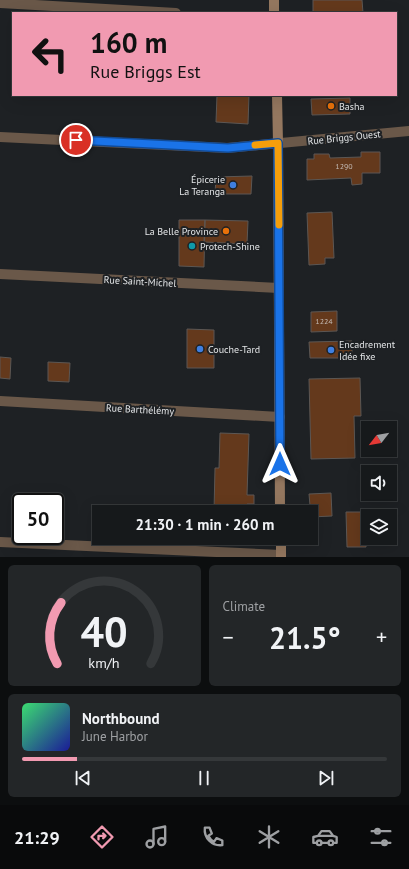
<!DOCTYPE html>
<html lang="en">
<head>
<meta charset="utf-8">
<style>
  :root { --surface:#16191b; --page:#232628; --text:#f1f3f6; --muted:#9ea0a3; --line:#35383a; --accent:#f19ab1 }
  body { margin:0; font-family:"PT Sans",sans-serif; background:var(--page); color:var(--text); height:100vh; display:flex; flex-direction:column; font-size:15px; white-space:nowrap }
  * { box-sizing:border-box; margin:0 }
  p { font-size:13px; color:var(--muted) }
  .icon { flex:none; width:22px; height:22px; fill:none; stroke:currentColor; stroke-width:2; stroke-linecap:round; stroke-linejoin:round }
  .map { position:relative; height:557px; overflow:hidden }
  .side { display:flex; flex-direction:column; gap:8px; padding:8px; background:#0c0e0f; flex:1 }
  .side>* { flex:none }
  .guide { position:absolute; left:12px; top:12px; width:385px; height:84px; border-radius:0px; box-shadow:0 4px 16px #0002,0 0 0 1px var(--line); background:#f19ab1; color:#111; overflow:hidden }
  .needle { width:26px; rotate:239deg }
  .buttons { position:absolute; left:361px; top:421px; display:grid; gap:8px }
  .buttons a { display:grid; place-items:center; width:36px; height:36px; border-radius:0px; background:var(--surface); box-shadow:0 4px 16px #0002,0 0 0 1px var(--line); font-size:20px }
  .speed { position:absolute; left:12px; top:493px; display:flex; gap:8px; font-size:20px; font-weight:700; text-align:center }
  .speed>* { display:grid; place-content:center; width:52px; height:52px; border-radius:50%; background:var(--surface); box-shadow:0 4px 16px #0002,0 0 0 1px var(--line); line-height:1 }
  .speed .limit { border:2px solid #111; border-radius:6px; background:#fff; color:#111 }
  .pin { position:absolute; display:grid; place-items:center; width:34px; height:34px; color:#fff; margin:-17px; border:2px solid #fff; border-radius:50%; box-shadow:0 1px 4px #0007 }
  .me { position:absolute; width:44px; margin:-22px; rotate:0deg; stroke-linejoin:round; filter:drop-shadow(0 0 3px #0008) }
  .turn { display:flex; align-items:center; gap:14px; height:84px; padding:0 12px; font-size:18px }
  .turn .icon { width:52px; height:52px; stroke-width:2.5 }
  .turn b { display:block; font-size:28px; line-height:34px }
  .big { font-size:30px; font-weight:800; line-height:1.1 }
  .side .tile { flex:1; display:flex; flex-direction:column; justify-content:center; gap:6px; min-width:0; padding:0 14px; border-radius:6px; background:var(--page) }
  .side .dial { align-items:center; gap:0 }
  .dial svg { height:104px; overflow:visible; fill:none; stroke:var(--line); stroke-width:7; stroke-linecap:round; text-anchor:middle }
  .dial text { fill:var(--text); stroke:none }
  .song { display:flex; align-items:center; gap:12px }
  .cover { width:48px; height:48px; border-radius:6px; background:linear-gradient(135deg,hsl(140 70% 55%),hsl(240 70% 35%)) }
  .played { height:4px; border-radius:2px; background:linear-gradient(90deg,var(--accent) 15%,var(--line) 15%) }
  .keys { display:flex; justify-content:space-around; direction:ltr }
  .heat { display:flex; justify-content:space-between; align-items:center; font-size:22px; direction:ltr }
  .side .tiles { flex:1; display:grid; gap:8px; grid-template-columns:1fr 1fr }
  .tile:last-child { grid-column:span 2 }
  .trip { position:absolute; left:92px; top:505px; width:226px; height:40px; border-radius:0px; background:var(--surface); box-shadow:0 4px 16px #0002,0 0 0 1px var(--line); font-weight:800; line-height:40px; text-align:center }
  .menu { display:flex; height:64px; justify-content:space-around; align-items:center; background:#090a0b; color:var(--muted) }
  .menu .icon { width:28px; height:28px }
  .menu .selected { color:var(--accent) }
  .menu b { font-size:18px; color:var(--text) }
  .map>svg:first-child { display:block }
  .building { fill:#64391c; stroke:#5c5754 }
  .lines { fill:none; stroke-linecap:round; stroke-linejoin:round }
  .street { stroke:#6a5849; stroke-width:10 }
  .secondary { stroke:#94775f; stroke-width:10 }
  .route-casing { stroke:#114b97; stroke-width:10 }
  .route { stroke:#1a73e8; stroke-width:7 }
  .slow { stroke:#f59e0b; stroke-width:7 }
  .food-dot { fill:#e8710a; stroke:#1e2124; stroke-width:1.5 }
  .shop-dot { fill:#3f7fe0; stroke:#1e2124; stroke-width:1.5 }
  .culture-dot { fill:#0f9aa8; stroke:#1e2124; stroke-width:1.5 }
  .labels { text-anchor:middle; stroke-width:4; stroke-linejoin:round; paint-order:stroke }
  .number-label { font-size:8px; fill:#c3bab4 }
  .poi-label { font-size:10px; fill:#e3e5e7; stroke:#1e2124; text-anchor:start }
  .street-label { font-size:10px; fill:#e3e5e7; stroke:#1e2124 }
</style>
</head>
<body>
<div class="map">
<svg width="409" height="557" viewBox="0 0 409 557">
  <rect width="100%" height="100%" fill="#1e2124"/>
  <path class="building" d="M313 0H362L363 13H313Z
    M217 95H249L248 124 216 122Z
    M350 98V114L312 115 311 99Z
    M361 152H380V173H362V184L352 185 351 178 307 180V159H314V154H329L330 158 361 157Z
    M252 176 251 194H215L216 177Z
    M332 212 334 258H325V264L309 265 307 213Z
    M179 220H205L204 267 179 266Z
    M205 220 248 221 247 244 204 242Z
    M337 311V331L311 332V312Z
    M187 329 214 330V368H187Z
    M352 341V358H310L309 342Z
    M0 357 11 358 10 379 0 378Z
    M48 362 70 363 69 382 48 381Z
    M360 378 361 416H354L355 458 311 459 309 379Z
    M220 433 249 434 247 495H254V504H247V512H214L215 468H219Z
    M331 493 332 516 311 517 309 494Z
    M346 512H365L366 547H347Z"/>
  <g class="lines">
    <path class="street" d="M0 3 176 13
      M0 137 227 148 409 131
      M0 274 279 288
      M0 401 280 417
      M0 542 281 555"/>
    <path class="secondary" d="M274 13V0
      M277 95 278 143 280 512
      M281 538V557"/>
  </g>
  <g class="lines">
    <g class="route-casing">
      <path id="route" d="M76 140 228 148 278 143 280 464"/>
    </g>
    <use href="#route" class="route"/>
    <path class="slow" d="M255 145 278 143 279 225"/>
  </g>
  <g class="food-dot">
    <circle cx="331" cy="106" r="4"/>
    <circle cx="226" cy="231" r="4"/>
  </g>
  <g class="shop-dot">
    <circle cx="233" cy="185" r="4"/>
    <circle cx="200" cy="349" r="4"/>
    <circle cx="331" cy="350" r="4"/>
  </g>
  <circle class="culture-dot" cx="192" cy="246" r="4"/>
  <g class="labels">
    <g class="number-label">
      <text x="344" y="169">1290</text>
      <text x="324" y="324">1224</text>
    </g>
    <g class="poi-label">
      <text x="339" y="110">Basha</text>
      <text x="225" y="183" text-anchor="end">Épicerie<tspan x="225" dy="12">La Teranga</tspan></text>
      <text x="218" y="235" text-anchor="end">La Belle Province</text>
      <text x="200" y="250">Protech-Shine</text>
      <text x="339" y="348">Encadrement<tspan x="339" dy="12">Idée fixe</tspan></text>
      <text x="208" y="353">Couche-Tard</text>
    </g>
    <g class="street-label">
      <text transform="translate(344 137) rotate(-6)" y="4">Rue Briggs Ouest</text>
      <text transform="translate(140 281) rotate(3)" y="4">Rue Saint-Michel</text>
      <text transform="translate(140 409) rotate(3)" y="4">Rue Barthélémy</text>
    </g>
  </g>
</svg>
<div class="buttons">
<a><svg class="needle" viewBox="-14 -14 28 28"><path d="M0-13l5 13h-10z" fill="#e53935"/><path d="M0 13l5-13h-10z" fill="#9ea0a3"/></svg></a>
<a><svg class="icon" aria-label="sound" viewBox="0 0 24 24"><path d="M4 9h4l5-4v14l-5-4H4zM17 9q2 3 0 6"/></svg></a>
<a><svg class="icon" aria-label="layers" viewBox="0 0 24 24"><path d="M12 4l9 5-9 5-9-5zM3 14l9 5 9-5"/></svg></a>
</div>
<div class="speed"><div class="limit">50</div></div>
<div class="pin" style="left:76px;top:140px;background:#d93025"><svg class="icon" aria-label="arrive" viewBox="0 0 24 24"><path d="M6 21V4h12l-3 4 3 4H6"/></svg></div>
<svg class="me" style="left:280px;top:464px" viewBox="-20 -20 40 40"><path d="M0-17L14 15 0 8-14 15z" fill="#1a73e8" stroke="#fff" stroke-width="4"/></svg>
<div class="trip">21:30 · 1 min · 260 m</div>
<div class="guide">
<div class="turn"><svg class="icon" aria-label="left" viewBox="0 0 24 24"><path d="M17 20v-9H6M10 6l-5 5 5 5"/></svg><div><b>160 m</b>Rue Briggs Est</div></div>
</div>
</div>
<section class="side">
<div class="tiles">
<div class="tile dial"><svg viewBox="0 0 100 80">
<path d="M14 69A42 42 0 1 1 86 69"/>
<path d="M14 69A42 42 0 0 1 17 22" stroke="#f19ab1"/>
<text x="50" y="56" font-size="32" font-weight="700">40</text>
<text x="50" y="72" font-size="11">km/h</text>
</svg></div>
<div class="tile"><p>Climate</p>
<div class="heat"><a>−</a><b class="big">21.5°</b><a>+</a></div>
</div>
<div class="tile">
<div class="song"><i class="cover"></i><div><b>Northbound</b><p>June Harbor</p></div></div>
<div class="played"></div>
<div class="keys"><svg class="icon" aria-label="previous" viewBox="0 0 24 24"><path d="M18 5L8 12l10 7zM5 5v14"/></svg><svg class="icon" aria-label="pause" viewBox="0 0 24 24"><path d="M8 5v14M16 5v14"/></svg><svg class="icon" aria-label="next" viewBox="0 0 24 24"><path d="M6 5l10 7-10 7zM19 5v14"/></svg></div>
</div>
</div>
</section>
<nav class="menu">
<b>21:29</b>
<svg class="icon selected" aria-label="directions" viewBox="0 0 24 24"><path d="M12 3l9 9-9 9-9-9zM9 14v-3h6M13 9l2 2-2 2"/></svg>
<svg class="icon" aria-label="music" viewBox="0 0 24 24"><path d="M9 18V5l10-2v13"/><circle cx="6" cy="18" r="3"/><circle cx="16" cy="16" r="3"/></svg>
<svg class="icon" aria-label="phone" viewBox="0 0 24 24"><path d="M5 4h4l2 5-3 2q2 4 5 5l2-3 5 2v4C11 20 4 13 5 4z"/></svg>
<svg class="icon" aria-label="climate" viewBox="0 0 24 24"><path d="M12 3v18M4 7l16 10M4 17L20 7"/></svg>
<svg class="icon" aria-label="car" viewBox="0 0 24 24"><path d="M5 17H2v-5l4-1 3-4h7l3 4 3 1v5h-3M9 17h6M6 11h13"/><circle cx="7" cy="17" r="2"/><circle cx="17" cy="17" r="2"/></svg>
<svg class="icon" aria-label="filters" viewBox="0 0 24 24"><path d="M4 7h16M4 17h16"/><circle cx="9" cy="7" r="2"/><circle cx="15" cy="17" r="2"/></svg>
</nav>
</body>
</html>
